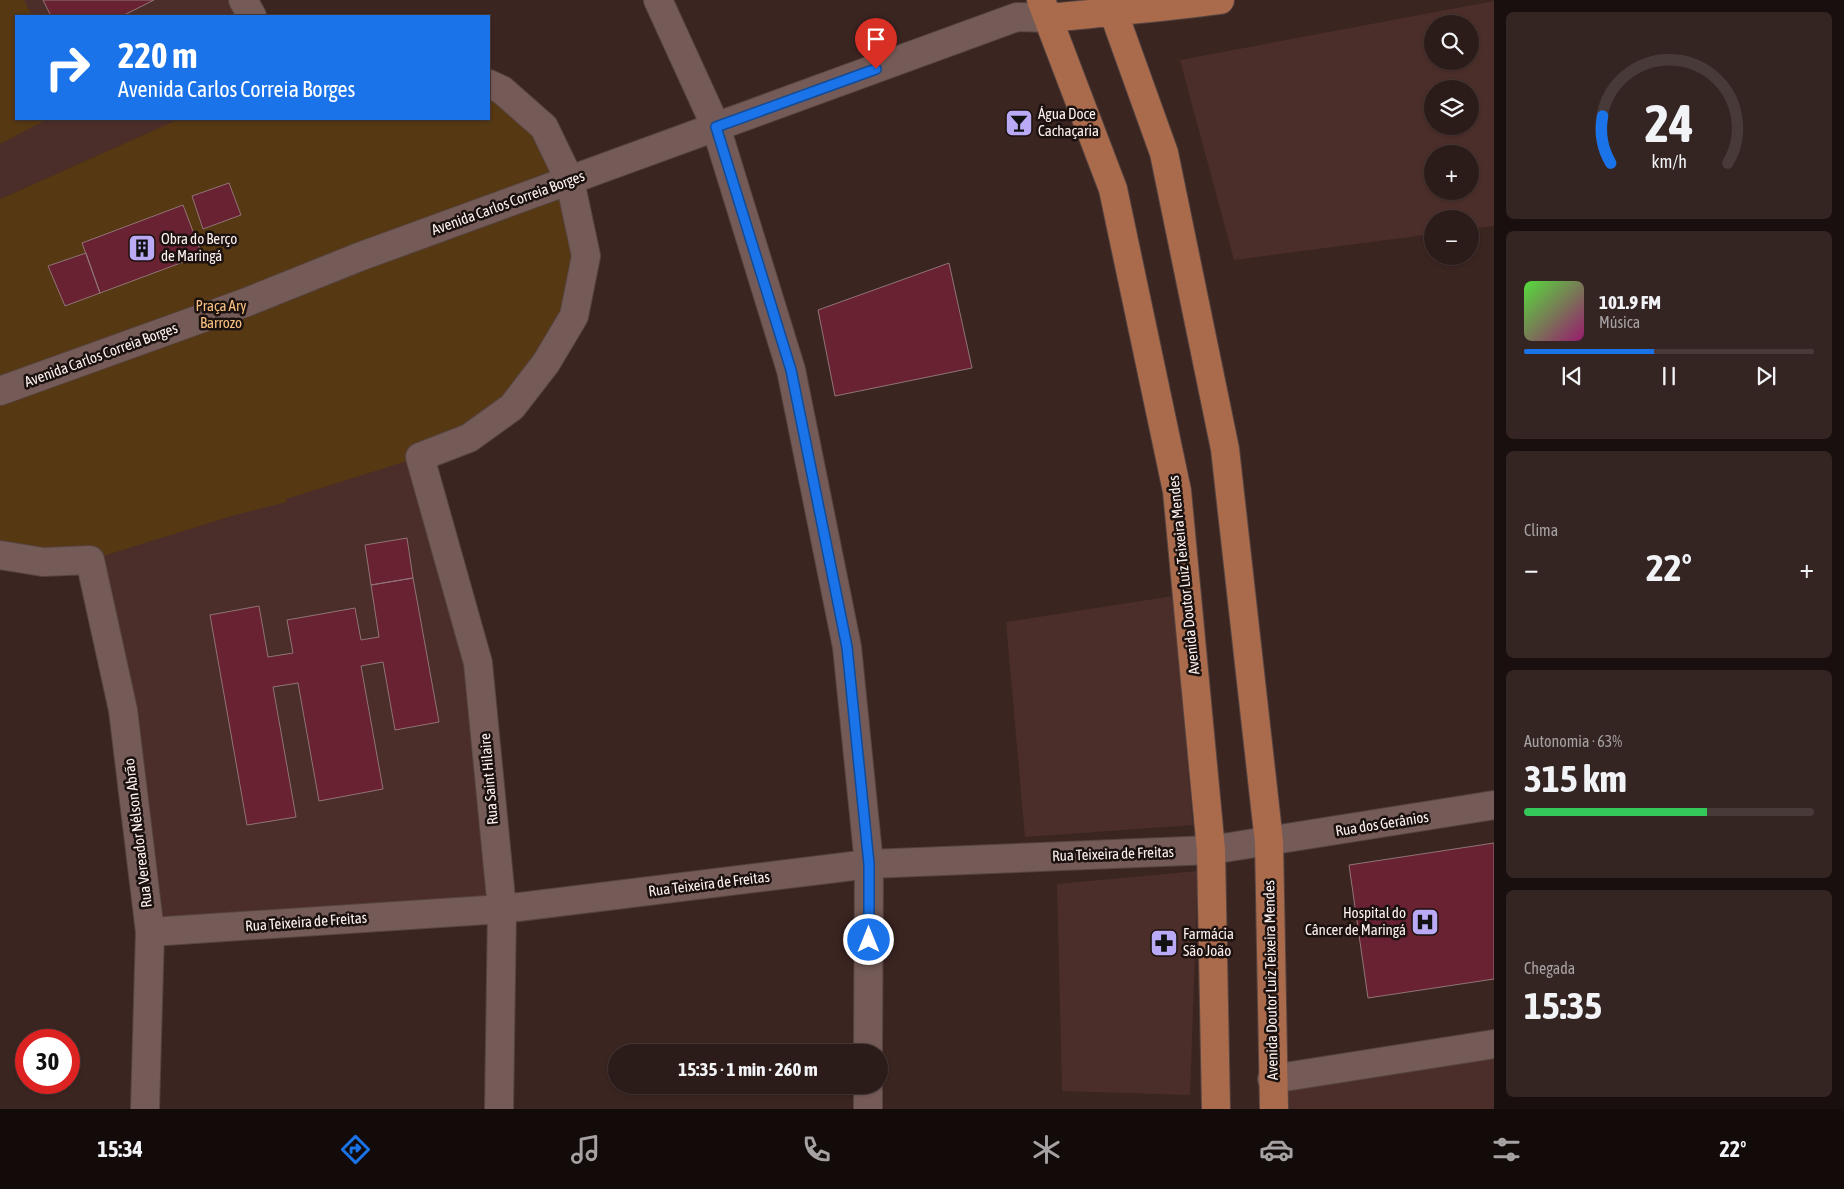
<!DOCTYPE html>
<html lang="pt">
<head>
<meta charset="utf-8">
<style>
  :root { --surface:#2c1c19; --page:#342522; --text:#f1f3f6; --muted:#a6a1a2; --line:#483a38; --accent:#1a73e8 }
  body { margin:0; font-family:"Asap Condensed",sans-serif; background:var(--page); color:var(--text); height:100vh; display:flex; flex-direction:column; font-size:19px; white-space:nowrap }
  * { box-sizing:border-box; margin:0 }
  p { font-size:16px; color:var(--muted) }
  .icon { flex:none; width:28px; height:28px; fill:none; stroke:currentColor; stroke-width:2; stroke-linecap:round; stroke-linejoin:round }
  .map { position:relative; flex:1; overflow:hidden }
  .sheet { display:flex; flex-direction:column; gap:12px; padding:12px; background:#180f0e; width:350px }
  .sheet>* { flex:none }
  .top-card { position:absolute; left:15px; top:15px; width:475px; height:105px; border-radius:0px; box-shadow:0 1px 4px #0004,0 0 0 1px var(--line); background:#1a73e8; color:#fff; overflow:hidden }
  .buttons { position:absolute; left:1424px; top:15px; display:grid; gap:10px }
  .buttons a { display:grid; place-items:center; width:55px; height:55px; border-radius:50%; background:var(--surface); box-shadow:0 1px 4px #0004,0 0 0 1px var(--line); font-size:25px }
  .speed { position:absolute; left:15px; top:1029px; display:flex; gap:10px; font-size:25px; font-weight:700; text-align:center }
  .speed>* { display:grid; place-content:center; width:65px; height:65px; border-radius:50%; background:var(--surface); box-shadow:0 1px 4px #0004,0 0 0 1px var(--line); line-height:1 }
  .speed .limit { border:8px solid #d22; background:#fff; color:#111 }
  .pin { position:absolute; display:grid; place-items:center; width:42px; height:42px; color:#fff; margin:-51px -21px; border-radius:50% 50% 50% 0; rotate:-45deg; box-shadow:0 0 5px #0007 }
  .pin .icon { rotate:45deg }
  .me { position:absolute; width:55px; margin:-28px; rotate:0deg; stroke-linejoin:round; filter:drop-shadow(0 0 4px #0008) }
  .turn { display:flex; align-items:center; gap:18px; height:105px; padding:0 20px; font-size:22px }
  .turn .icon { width:65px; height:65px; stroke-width:2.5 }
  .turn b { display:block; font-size:35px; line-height:42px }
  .big { font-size:38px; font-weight:700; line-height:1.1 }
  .sheet .widget { flex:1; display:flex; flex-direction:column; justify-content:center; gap:8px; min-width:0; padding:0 18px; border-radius:8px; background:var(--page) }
  .sheet .dial { align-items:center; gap:0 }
  .dial svg { height:130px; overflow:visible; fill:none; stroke:var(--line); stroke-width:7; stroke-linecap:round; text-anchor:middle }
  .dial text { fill:var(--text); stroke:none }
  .song { display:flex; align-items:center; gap:15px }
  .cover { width:60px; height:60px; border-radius:8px; background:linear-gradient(135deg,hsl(110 70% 55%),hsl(320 70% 35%)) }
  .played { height:5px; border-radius:2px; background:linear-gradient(90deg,var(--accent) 45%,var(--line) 45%) }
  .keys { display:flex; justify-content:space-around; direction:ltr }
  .heat { display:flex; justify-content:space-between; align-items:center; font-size:28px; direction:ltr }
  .charge { height:8px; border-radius:4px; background:linear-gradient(90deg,#34c759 63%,var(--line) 0) }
  .trip { position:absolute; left:608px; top:1044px; width:280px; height:50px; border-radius:25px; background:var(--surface); box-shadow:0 1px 4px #0004,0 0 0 1px var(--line); font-weight:700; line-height:50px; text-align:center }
  .tab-bar { display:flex; height:80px; justify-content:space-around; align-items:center; background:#120b0a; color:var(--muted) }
  .tab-bar .icon { width:35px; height:35px }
  .tab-bar .selected { color:var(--accent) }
  .tab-bar b { font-size:22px; color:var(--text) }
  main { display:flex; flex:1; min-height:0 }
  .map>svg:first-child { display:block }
  .built { fill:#4b2e29; fill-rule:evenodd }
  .green { fill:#563812 }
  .building { fill:#692231; stroke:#907477 }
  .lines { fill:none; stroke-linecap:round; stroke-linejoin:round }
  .minor-casing { stroke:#564441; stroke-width:30 }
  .major-casing { stroke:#564441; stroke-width:30 }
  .minor { stroke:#755b57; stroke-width:28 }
  .major { stroke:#a96b4b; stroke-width:28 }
  .route-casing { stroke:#114b97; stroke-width:12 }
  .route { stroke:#1a73e8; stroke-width:9 }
  .labels { text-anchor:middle; stroke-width:5; stroke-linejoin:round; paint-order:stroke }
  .poi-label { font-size:15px; fill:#fdf1ee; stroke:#1b110f; text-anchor:start }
  .street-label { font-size:15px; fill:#fdf1ee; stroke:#1b110f }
  .park-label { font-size:15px; fill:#f9c07f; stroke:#1b110f }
</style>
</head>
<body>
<main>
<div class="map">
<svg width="1494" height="1109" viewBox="0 0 1494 1109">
  <rect width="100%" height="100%" fill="#3b2521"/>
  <path class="built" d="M0 0H243L252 16H16V119H179L0 199Z
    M1494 1V226L1470 229V219H1432V234L1234 260 1180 60ZM1432 24H1470V61H1432ZM1432 89H1470V126H1432ZM1432 154H1470V191H1432Z
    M366 255 478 663 502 909 150 932 90 560Z
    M1173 596 1193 825 1025 837 1006 622Z
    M1198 871 1190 1095 1062 1091 1057 884Z
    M1494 1044V1109H1273L1272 1079Z"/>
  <path class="green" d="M0 0H24L32 16H16V119H48L0 144Z
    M489 84 502 90 570 181 574 316 512 407 426 455 286 499 287 502 235 515 90 560 0 555V199L179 119H489Z"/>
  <path class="building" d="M43 0H154L122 16H51Z
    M229 183 241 215 203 229 192 196Z
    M183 205 202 255 100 293 82 243Z
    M86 253 100 293 65 306 48 266Z
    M949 263 972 368 835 396 818 310Z
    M407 538 413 578 371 585 365 545Z
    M413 578 439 722 395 730 383 662 361 666 383 789 319 801 298 683 273 687 296 817 247 825 210 615 259 606 268 657 293 653 287 620 355 608 361 640 379 637 371 585Z
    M1494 843V979L1368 998 1349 865Z"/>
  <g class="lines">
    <g class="minor-casing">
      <path id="minor" d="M243 0 252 16
        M658 0 716 127 791 370 847 647 869 864 868 1052
        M489 84 502 90 544 127 570 181 586 256 574 316 546 363 512 407 469 438 420 457 478 663 502 909 499 1109
        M0 391 247 302 359 257 1017 17 1049 18
        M0 555 43 562 90 560 123 710 150 932 145 1109
        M150 932 502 909 869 864 1211 850 1494 805
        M1272 1079 1494 1044
        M868 1109V1085"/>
    </g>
    <g class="major-casing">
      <path id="major" d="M1041 0 1113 189 1177 491 1211 850 1216 1109
        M1109 0 1164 153 1225 449 1269 842 1274 1109
        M1049 18C1106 12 1163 8 1220 0"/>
    </g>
    <use href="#minor" class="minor"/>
    <use href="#major" class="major"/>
  </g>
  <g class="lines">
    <g class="route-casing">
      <path id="route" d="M869 940V864L847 647 791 370 716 127 876 69"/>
    </g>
    <use href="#route" class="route"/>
  </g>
  <defs>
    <g id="bar-square" transform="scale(1.4375)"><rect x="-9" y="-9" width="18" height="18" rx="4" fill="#baaaf6" stroke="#1b110f"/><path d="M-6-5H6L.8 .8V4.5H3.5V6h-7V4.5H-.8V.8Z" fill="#111"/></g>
    <g id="building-square" transform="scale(1.4375)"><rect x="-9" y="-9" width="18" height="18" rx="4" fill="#baaaf6" stroke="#1b110f"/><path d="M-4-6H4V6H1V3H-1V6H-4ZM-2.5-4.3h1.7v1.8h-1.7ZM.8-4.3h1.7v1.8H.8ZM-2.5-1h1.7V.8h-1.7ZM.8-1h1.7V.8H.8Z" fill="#111"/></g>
    <g id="hospital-square" transform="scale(1.4375)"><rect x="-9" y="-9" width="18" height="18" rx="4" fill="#baaaf6" stroke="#1b110f"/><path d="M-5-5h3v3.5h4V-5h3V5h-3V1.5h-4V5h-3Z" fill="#111"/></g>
    <g id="pharmacy-square" transform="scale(1.4375)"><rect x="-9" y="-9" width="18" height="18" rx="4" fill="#baaaf6" stroke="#1b110f"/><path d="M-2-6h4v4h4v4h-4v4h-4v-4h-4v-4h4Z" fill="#111"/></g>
  </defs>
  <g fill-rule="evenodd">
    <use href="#bar-square" x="1019" y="123"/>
    <use href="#building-square" x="142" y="248"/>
    <use href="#hospital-square" x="1425" y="922"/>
    <use href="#pharmacy-square" x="1164" y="943"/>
  </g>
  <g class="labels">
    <g class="poi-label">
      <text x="1038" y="119">Água Doce<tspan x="1038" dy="17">Cachaçaria</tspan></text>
      <text x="161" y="244">Obra do Berço<tspan x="161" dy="17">de Maringá</tspan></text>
      <text x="1406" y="918" text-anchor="end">Hospital do<tspan x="1406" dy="17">Câncer de Maringá</tspan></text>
      <text x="1183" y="939">Farmácia<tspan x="1183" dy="17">São João</tspan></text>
    </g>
    <g class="street-label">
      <text transform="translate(508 203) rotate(-20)" y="5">Avenida Carlos Correia Borges</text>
      <text transform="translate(101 355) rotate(-20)" y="5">Avenida Carlos Correia Borges</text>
      <text transform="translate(1184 575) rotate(-96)" y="5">Avenida Doutor Luiz Teixeira Mendes</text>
      <text transform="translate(489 779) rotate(-95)" y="5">Rua Saint Hilaire</text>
      <text transform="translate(1382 824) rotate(-9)" y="5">Rua dos Gerânios</text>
      <text transform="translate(138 833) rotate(-97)" y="5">Rua Vereador Nélson Abrão</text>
      <text transform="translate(1113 854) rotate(-2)" y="5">Rua Teixeira de Freitas</text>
      <text transform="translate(709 884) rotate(-7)" y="5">Rua Teixeira de Freitas</text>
      <text transform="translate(306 922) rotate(-4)" y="5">Rua Teixeira de Freitas</text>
      <text transform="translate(1271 980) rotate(-91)" y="5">Avenida Doutor Luiz Teixeira Mendes</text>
    </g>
    <g class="park-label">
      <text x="221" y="311">Praça Ary<tspan x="221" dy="17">Barrozo</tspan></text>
    </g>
  </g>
</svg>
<div class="buttons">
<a><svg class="icon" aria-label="search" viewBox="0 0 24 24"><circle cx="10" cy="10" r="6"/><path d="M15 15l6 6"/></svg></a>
<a><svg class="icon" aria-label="layers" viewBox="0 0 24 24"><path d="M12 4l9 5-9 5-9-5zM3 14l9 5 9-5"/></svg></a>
<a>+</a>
<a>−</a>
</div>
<div class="speed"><div class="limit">30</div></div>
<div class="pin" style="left:876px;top:69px;background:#d93025"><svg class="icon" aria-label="arrive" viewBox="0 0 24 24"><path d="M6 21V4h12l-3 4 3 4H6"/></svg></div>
<svg class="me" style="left:869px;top:940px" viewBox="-20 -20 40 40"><circle r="17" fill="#1a73e8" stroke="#fff" stroke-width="3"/><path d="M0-11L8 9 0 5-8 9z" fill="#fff"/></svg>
<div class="trip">15:35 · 1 min · 260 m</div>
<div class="top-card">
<div class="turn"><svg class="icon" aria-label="right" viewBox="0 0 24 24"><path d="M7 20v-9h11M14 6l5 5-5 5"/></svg><div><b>220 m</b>Avenida Carlos Correia Borges</div></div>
</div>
</div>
<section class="sheet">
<div class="widget dial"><svg viewBox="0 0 100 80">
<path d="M14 69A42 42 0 1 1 86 69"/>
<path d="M14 69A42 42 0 0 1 9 40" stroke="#1a73e8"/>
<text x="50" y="56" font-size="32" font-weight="700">24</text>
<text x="50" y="72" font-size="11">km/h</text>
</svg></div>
<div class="widget">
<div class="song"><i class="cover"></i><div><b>101.9 FM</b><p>Música</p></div></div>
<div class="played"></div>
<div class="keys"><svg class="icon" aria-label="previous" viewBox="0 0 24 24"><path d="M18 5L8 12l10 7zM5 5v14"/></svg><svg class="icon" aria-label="pause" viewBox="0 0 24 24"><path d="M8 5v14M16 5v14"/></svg><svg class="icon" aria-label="next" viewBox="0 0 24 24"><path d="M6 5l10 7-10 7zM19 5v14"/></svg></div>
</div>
<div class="widget"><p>Clima</p>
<div class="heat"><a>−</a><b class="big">22°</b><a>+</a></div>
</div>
<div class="widget"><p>Autonomia · 63%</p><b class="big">315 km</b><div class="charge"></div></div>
<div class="widget"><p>Chegada</p><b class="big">15:35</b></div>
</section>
</main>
<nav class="tab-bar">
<b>15:34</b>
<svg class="icon selected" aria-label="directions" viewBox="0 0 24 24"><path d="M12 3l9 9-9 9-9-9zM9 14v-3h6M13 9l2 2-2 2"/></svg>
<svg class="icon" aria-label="music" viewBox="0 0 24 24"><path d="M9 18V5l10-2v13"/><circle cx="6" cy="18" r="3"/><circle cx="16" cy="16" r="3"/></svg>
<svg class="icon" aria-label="phone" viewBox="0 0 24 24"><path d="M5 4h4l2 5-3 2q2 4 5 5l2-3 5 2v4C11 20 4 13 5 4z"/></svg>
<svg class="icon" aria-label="climate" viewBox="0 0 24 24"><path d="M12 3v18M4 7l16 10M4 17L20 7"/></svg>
<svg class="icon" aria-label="car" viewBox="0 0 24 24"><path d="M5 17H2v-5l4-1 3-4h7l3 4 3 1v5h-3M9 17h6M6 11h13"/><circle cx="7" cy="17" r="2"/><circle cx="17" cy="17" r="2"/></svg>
<svg class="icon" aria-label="filters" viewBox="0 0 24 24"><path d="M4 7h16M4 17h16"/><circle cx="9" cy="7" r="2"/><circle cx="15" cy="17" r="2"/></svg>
<b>22°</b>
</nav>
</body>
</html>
